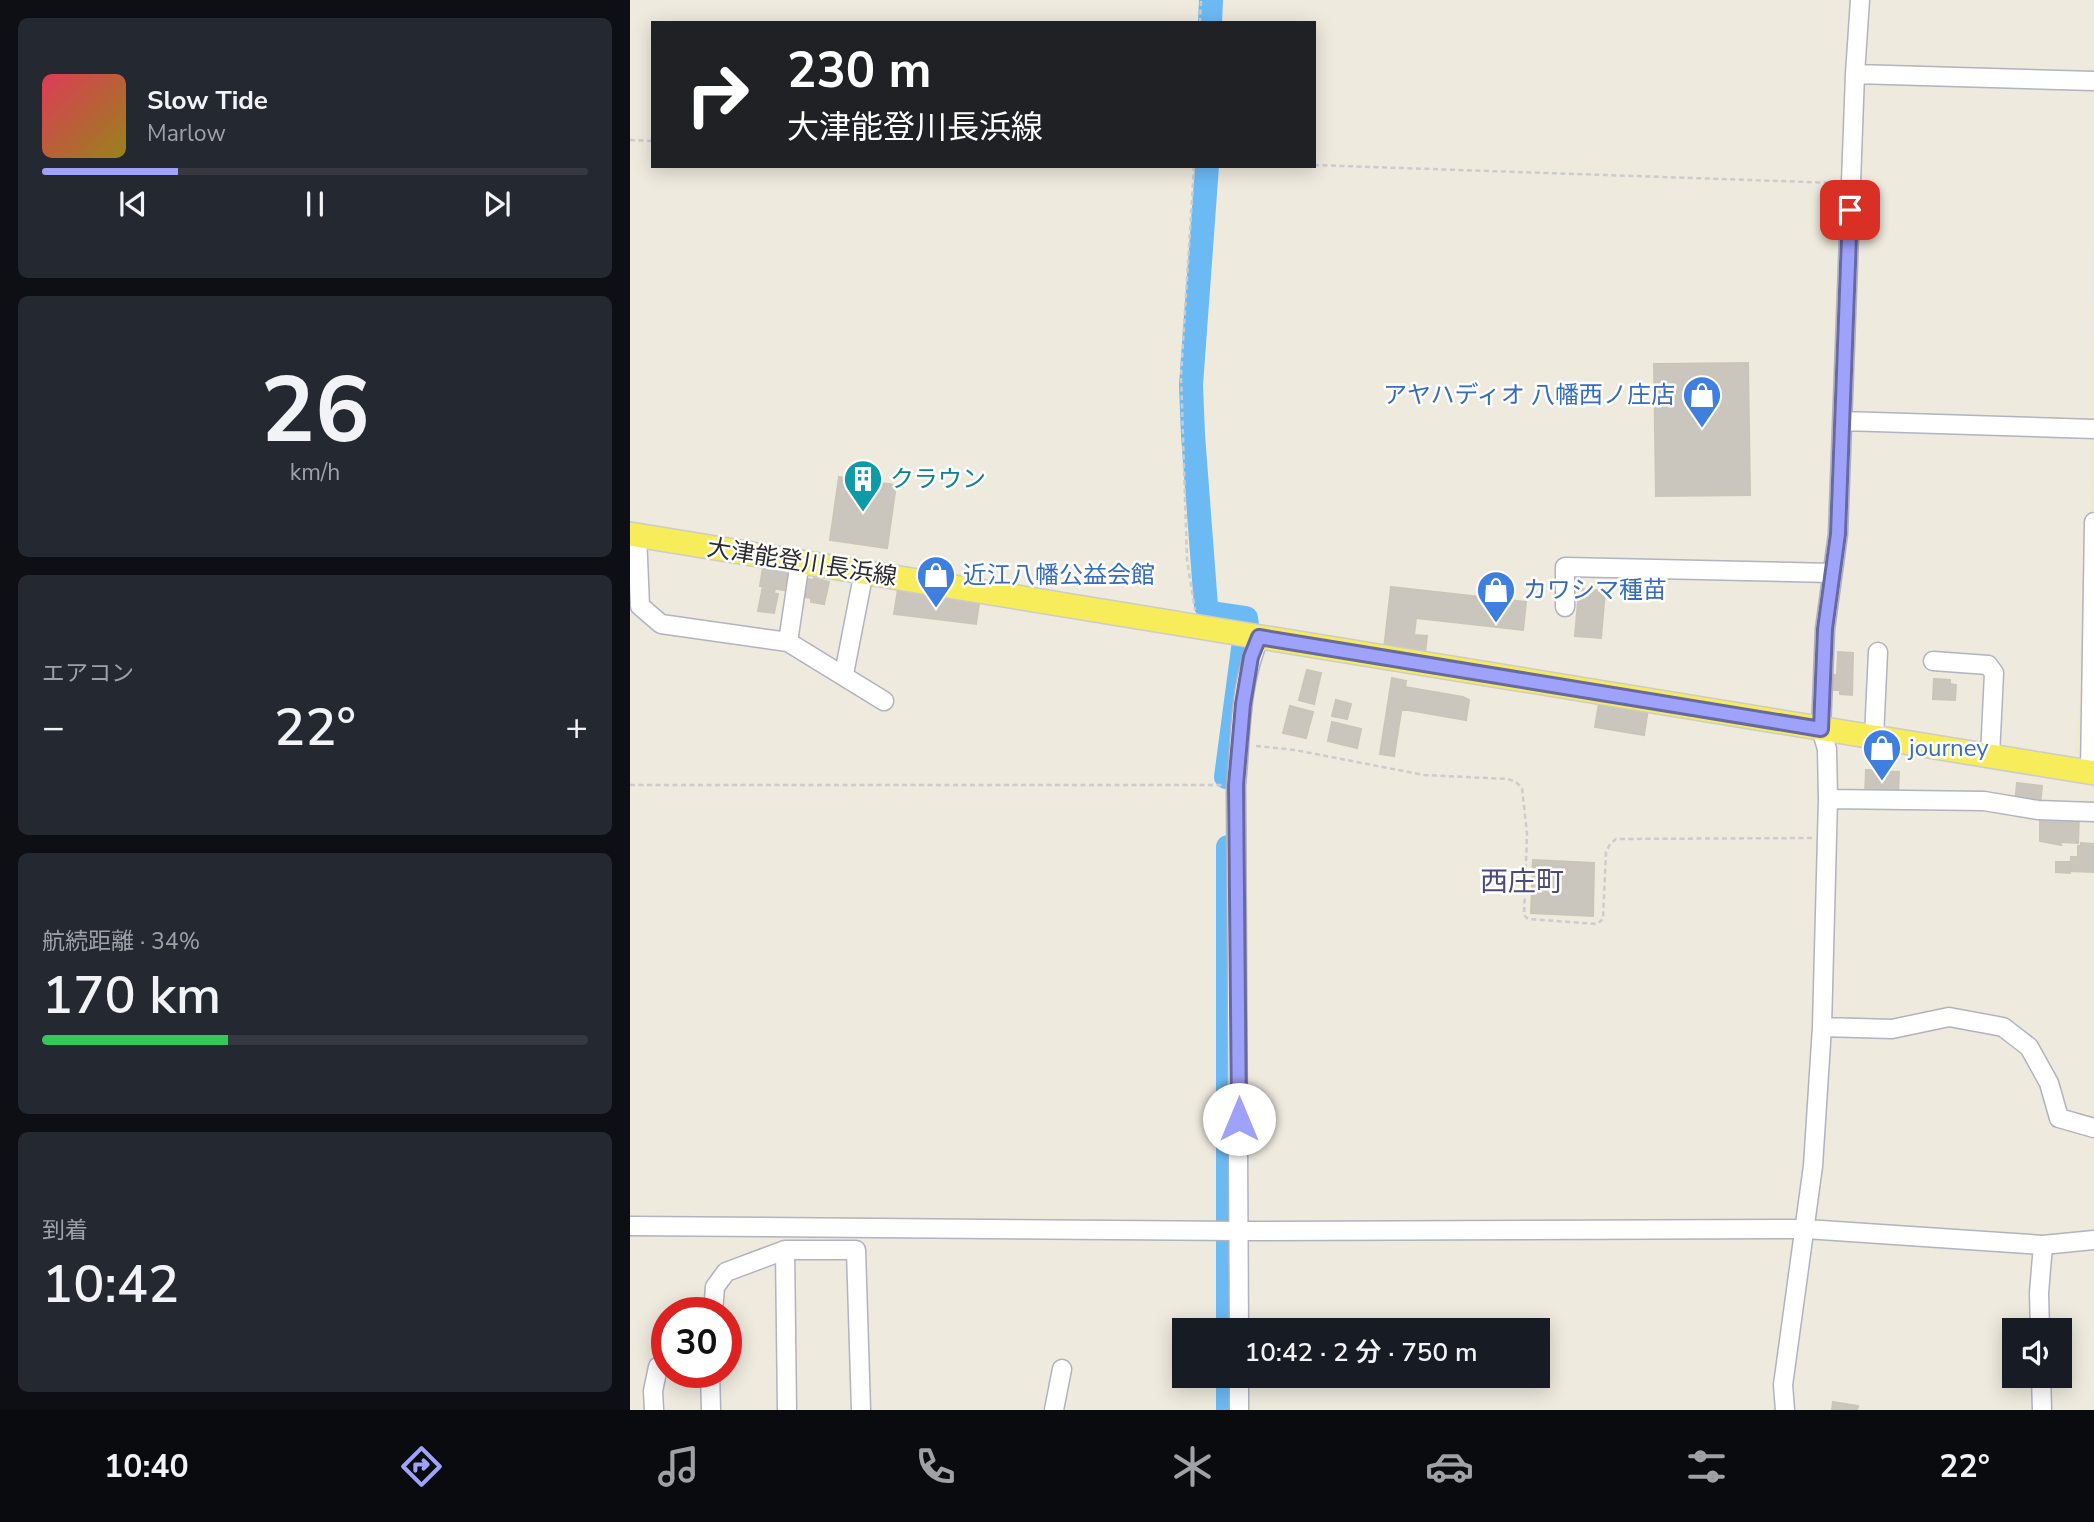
<!DOCTYPE html>
<html lang="ja">
<head>
<meta charset="utf-8">
<style>
  :root { --surface:#171b24; --page:#242831; --text:#f1f3f6; --muted:#9ea1a6; --line:#363941; --accent:#9fa2fa }
  body { margin:0; font-family:"Nunito Sans","Noto Sans JP",sans-serif; background:var(--page); color:var(--text); height:100vh; display:flex; flex-direction:column; font-size:26px; white-space:nowrap }
  * { box-sizing:border-box; margin:0 }
  p { font-size:23px; color:var(--muted) }
  .icon { flex:none; width:38px; height:38px; fill:none; stroke:currentColor; stroke-width:2; stroke-linecap:round; stroke-linejoin:round }
  .map { position:relative; flex:1; overflow:hidden }
  .panel { display:flex; flex-direction:column; gap:18px; padding:18px; background:#0d0f14; width:630px }
  .panel>* { flex:none }
  .guide { position:absolute; left:21px; top:21px; width:665px; height:147px; border-radius:0px; box-shadow:0 4px 18px #0003; background:#202124; color:#fff; overflow:hidden }
  .fabs { position:absolute; left:1372px; top:1318px; display:grid; gap:14px }
  .fabs a { display:grid; place-items:center; width:70px; height:70px; border-radius:0px; background:var(--surface); box-shadow:0 4px 18px #0003; font-size:35px }
  .speed { position:absolute; left:21px; top:1297px; display:flex; gap:14px; font-size:35px; font-weight:700; text-align:center }
  .speed>* { display:grid; place-content:center; width:91px; height:91px; border-radius:50%; background:var(--surface); box-shadow:0 4px 18px #0003; line-height:1 }
  .speed .limit { border:10px solid #d22; background:#fff; color:#111 }
  .pin { position:absolute; display:grid; place-items:center; width:60px; height:60px; color:#fff; margin:-30px; border-radius:14px; box-shadow:0 4px 10px #0006 }
  .me { position:absolute; width:77px; margin:-38px; rotate:0deg; stroke-linejoin:round; filter:drop-shadow(0 0 5px #0008) }
  .turn { display:flex; align-items:center; gap:24px; height:147px; padding:0 21px; font-size:32px }
  .turn .icon { width:91px; height:91px; stroke-width:2.5 }
  .turn b { display:block; font-size:49px; line-height:60px }
  .big { font-size:52px; font-weight:600; line-height:1.1 }
  .panel .card { flex:1; display:flex; flex-direction:column; justify-content:center; gap:10px; min-width:0; padding:0 24px; border-radius:10px; background:var(--page) }
  .panel .dial { align-items:center; gap:0 }
  .dial b { font-size:91px; line-height:1 }
  .song { display:flex; align-items:center; gap:21px }
  .cover { width:84px; height:84px; border-radius:10px; background:linear-gradient(135deg,hsl(350 70% 55%),hsl(50 70% 35%)) }
  .played { height:7px; border-radius:4px; background:linear-gradient(90deg,var(--accent) 25%,var(--line) 25%) }
  .keys { display:flex; justify-content:space-around; direction:ltr }
  .heat { display:flex; justify-content:space-between; align-items:center; font-size:38px; direction:ltr }
  .charge { height:10px; border-radius:5px; background:linear-gradient(90deg,#34c759 34%,var(--line) 0) }
  .trip { position:absolute; left:542px; top:1318px; width:378px; height:70px; border-radius:0px; background:var(--surface); box-shadow:0 4px 18px #0003; font-weight:600; line-height:70px; text-align:center }
  .dock { display:flex; height:112px; justify-content:space-around; align-items:center; background:#090b0e; color:var(--muted) }
  .dock .icon { width:49px; height:49px }
  .dock .selected { color:var(--accent) }
  .dock b { font-size:32px; color:var(--text) }
  main { display:flex; flex:1; min-height:0 }
  .map>svg:first-child { display:block }
  .education { fill:#f0eacc }
  .lines { fill:none; stroke-linecap:round; stroke-linejoin:round }
  .river { stroke:#6cbaf4; stroke-width:24 }
  .building { fill:#cac6bd; stroke:#cac6b7; stroke-width:2 }
  .minor-casing { stroke:#b2b2c0; stroke-width:21 }
  .major-casing { stroke:#ccc; stroke-width:26 }
  .path { stroke:#ccc; stroke-width:2.5; stroke-dasharray:5 3.5; stroke-linecap:butt }
  .minor { stroke:#fff; stroke-width:18 }
  .major { stroke:#f7ec5a; stroke-width:23 }
  .route-casing { stroke:#6769a2; stroke-width:18 }
  .route { stroke:#9fa2fa; stroke-width:12 }
  .labels { text-anchor:middle; stroke-width:5; stroke-linejoin:round; paint-order:stroke }
  .shop-label { font-size:24px; fill:#366cbe; stroke:#fff; text-anchor:start }
  .culture-label { font-size:24px; fill:#0d838f; stroke:#fff; text-anchor:start }
  .street-label { font-size:24px; fill:#2c2c2c; stroke:#fff }
  .quarter-label { font-size:28px; fill:#4a4a7f; stroke:#fff }
</style>
</head>
<body>
<main>
<section class="panel">
<div class="card">
<div class="song"><i class="cover"></i><div><b>Slow Tide</b><p>Marlow</p></div></div>
<div class="played"></div>
<div class="keys"><svg class="icon" aria-label="previous" viewBox="0 0 24 24"><path d="M18 5L8 12l10 7zM5 5v14"/></svg><svg class="icon" aria-label="pause" viewBox="0 0 24 24"><path d="M8 5v14M16 5v14"/></svg><svg class="icon" aria-label="next" viewBox="0 0 24 24"><path d="M6 5l10 7-10 7zM19 5v14"/></svg></div>
</div>
<div class="card dial"><b>26</b><p>km/h</p></div>
<div class="card"><p>エアコン</p>
<div class="heat"><a>−</a><b class="big">22°</b><a>+</a></div>
</div>
<div class="card"><p>航続距離 · 34%</p><b class="big">170 km</b><div class="charge"></div></div>
<div class="card"><p>到着</p><b class="big">10:42</b></div>
</section>
<div class="map">
<svg width="1464" height="1410" viewBox="0 0 1464 1410">
  <rect width="100%" height="100%" fill="#eeeade"/>
  <path class="education" d="M1464 233V755L1445 753 1459 583Z"/>
  <g class="lines">
    <path class="river" d="M580 23 581 0
      M577 166 561 385 563 435 576 606 582 613 616 618 617 626
      M596 777 614 641
      M598 847V1224
      M598 1330V1238
      M598 1410V1376"/>
  </g>
  <path class="building" d="M1118 363 1120 495 1026 496 1024 364Z
    M209 477 266 485 257 548 200 540Z
    M133 567 161 572 159 585 155 584 154 590 130 586Z
    M184 578 199 582 194 604 181 602V598L174 597 177 579 184 580Z
    M133 586 145 589 144 593 132 591Z
    M761 587 896 602 893 630 786 618 784 635 797 636 795 654 754 649Z
    M268 589 319 596V599L349 604 346 624 264 614Z
    M949 589 975 591 971 638 945 636Z
    M132 591 148 594 144 613 128 611Z
    M1208 652 1223 653 1222 695 1210 694V690H1203L1204 675H1207Z
    M677 670 691 673 684 704 669 700Z
    M762 678 776 681 764 756 750 754Z
    M1304 679 1320 680V684L1326 685 1325 700 1303 699Z
    M775 687 833 697 839 700 836 720 772 709Z
    M706 700 721 704 717 719 702 716Z
    M1019 702 1014 735 965 727 969 703Z
    M660 706 683 712 676 738 653 733Z
    M702 722 731 729 727 748 698 741Z
    M1236 770 1269 772 1268 795 1235 793Z
    M1387 783 1412 786 1410 805 1385 803Z
    M1410 816 1449 817 1448 843 1430 842 1431 845 1410 841Z
    M1451 843 1464 844V872L1440 871 1441 857H1448V846H1451Z
    M903 860 964 863 963 916 901 913Z
    M1426 862H1440V873L1426 872Z
    M1203 1402 1228 1406 1227 1410H1202Z"/>
  <g class="lines">
    <g class="minor-casing">
      <path id="minor" d="M1225 74 1464 81
        M1213 421 1464 429
        M7 535 10 606 31 624 158 642 254 701
        M935 607V567L1202 573
        M158 642 170 561
        M1303 661 1358 665 1364 673 1360 756
        M214 674 234 571
        M1244 737 1248 652
        M1460 772 1464 522
        M1198 799 1354 801 1408 810 1464 812
        M1192 1027 1262 1029 1319 1017 1373 1027 1399 1047 1419 1083 1429 1118 1464 1128
        M0 1226 610 1231 1176 1229 1413 1245 1409 1293 1410 1330
        M1413 1245 1464 1240
        M155 1250 157 1410
        M83 1312 85 1287 96 1272 155 1250H226L231 1410
        M609 1330 606 785C611 737 609 682 630 637
        M80 1372 81 1410
        M1411 1376 1412 1410
        M24 1410 23 1391 28 1367 37 1366
        M424 1410 432 1369
        M609 1410V1376
        M1155 1410 1153 1385 1183 1166 1192 1027 1198 799 1197 749 1191 729 1195 629 1208 534 1225 74 1230 0"/>
    </g>
    <g class="major-casing">
      <path id="major" d="M0 534 1464 773"/>
    </g>
    <path class="path" d="M570 23 571 0
      M0 140 23 141
      M684 165 1207 183
      M564 166 551 375 557 560 565 610
      M626 746 665 750 794 775 878 779 886 782 892 788 897 834 894 915 898 919 967 924 973 919 976 852 980 844 986 839 1184 838
      M0 785H592"/>
    <use href="#minor" class="minor"/>
    <use href="#major" class="major"/>
  </g>
  <g class="lines">
    <g class="route-casing">
      <path id="route" d="M609 1119 606 785 613 704 621 657 629 637 1191 729 1195 629 1208 534 1220 210"/>
    </g>
    <use href="#route" class="route"/>
  </g>
  <defs>
    <g id="shop-pin" transform="scale(2.0125)"><path d="M0 17L-7.5 6A9.5 9.5 0 1 1 7.5 6Z" fill="#3f7fe0" stroke="#fff"/><path d="M-5-2.5h2.3a2.7 3.5 0 0 1 5.4 0H5L5.5 6h-11ZM-1.5-2.5h3a1.5 2.3 0 0 0-3 0Z" fill="#fff"/></g>
    <g id="building-pin" transform="scale(2.0125)"><path d="M0 17L-7.5 6A9.5 9.5 0 1 1 7.5 6Z" fill="#0f9aa8" stroke="#fff"/><path d="M-4-6H4V6H1V3H-1V6H-4ZM-2.5-4.3h1.7v1.8h-1.7ZM.8-4.3h1.7v1.8H.8ZM-2.5-1h1.7V.8h-1.7ZM.8-1h1.7V.8H.8Z" fill="#fff"/></g>
  </defs>
  <g fill-rule="evenodd">
    <use href="#shop-pin" x="1072" y="395"/>
    <use href="#building-pin" x="233" y="479"/>
    <use href="#shop-pin" x="306" y="575"/>
    <use href="#shop-pin" x="866" y="590"/>
    <use href="#shop-pin" x="1252" y="748"/>
  </g>
  <g class="labels">
    <g class="shop-label">
      <text x="1045" y="403" text-anchor="end">アヤハディオ 八幡西ノ庄店</text>
      <text x="333" y="583">近江八幡公益会館</text>
      <text x="893" y="598">カワシマ種苗</text>
      <text x="1279" y="756">journey</text>
    </g>
    <g class="culture-label">
      <text x="260" y="487">クラウン</text>
    </g>
    <g class="street-label">
      <text transform="translate(172 562) rotate(9)" y="8">大津能登川長浜線</text>
    </g>
    <g class="quarter-label">
      <text x="892" y="891">西庄町</text>
    </g>
  </g>
</svg>
<div class="fabs">
<a><svg class="icon" aria-label="sound" viewBox="0 0 24 24"><path d="M4 9h4l5-4v14l-5-4H4zM17 9q2 3 0 6"/></svg></a>
</div>
<div class="speed"><div class="limit">30</div></div>
<div class="pin" style="left:1220px;top:210px;background:#d93025"><svg class="icon" aria-label="arrive" viewBox="0 0 24 24"><path d="M6 21V4h12l-3 4 3 4H6"/></svg></div>
<svg class="me" style="left:609px;top:1119px" viewBox="-20 -20 40 40"><circle r="19" fill="#fff"/><path d="M0-13L10 11 0 6-10 11z" fill="#9fa2fa"/></svg>
<div class="trip">10:42 · 2 分 · 750 m</div>
<div class="guide">
<div class="turn"><svg class="icon" aria-label="right" viewBox="0 0 24 24"><path d="M7 20v-9h11M14 6l5 5-5 5"/></svg><div><b>230 m</b>大津能登川長浜線</div></div>
</div>
</div>
</main>
<nav class="dock">
<b>10:40</b>
<svg class="icon selected" aria-label="directions" viewBox="0 0 24 24"><path d="M12 3l9 9-9 9-9-9zM9 14v-3h6M13 9l2 2-2 2"/></svg>
<svg class="icon" aria-label="music" viewBox="0 0 24 24"><path d="M9 18V5l10-2v13"/><circle cx="6" cy="18" r="3"/><circle cx="16" cy="16" r="3"/></svg>
<svg class="icon" aria-label="phone" viewBox="0 0 24 24"><path d="M5 4h4l2 5-3 2q2 4 5 5l2-3 5 2v4C11 20 4 13 5 4z"/></svg>
<svg class="icon" aria-label="climate" viewBox="0 0 24 24"><path d="M12 3v18M4 7l16 10M4 17L20 7"/></svg>
<svg class="icon" aria-label="car" viewBox="0 0 24 24"><path d="M5 17H2v-5l4-1 3-4h7l3 4 3 1v5h-3M9 17h6M6 11h13"/><circle cx="7" cy="17" r="2"/><circle cx="17" cy="17" r="2"/></svg>
<svg class="icon" aria-label="filters" viewBox="0 0 24 24"><path d="M4 7h16M4 17h16"/><circle cx="9" cy="7" r="2"/><circle cx="15" cy="17" r="2"/></svg>
<b>22°</b>
</nav>
</body>
</html>
